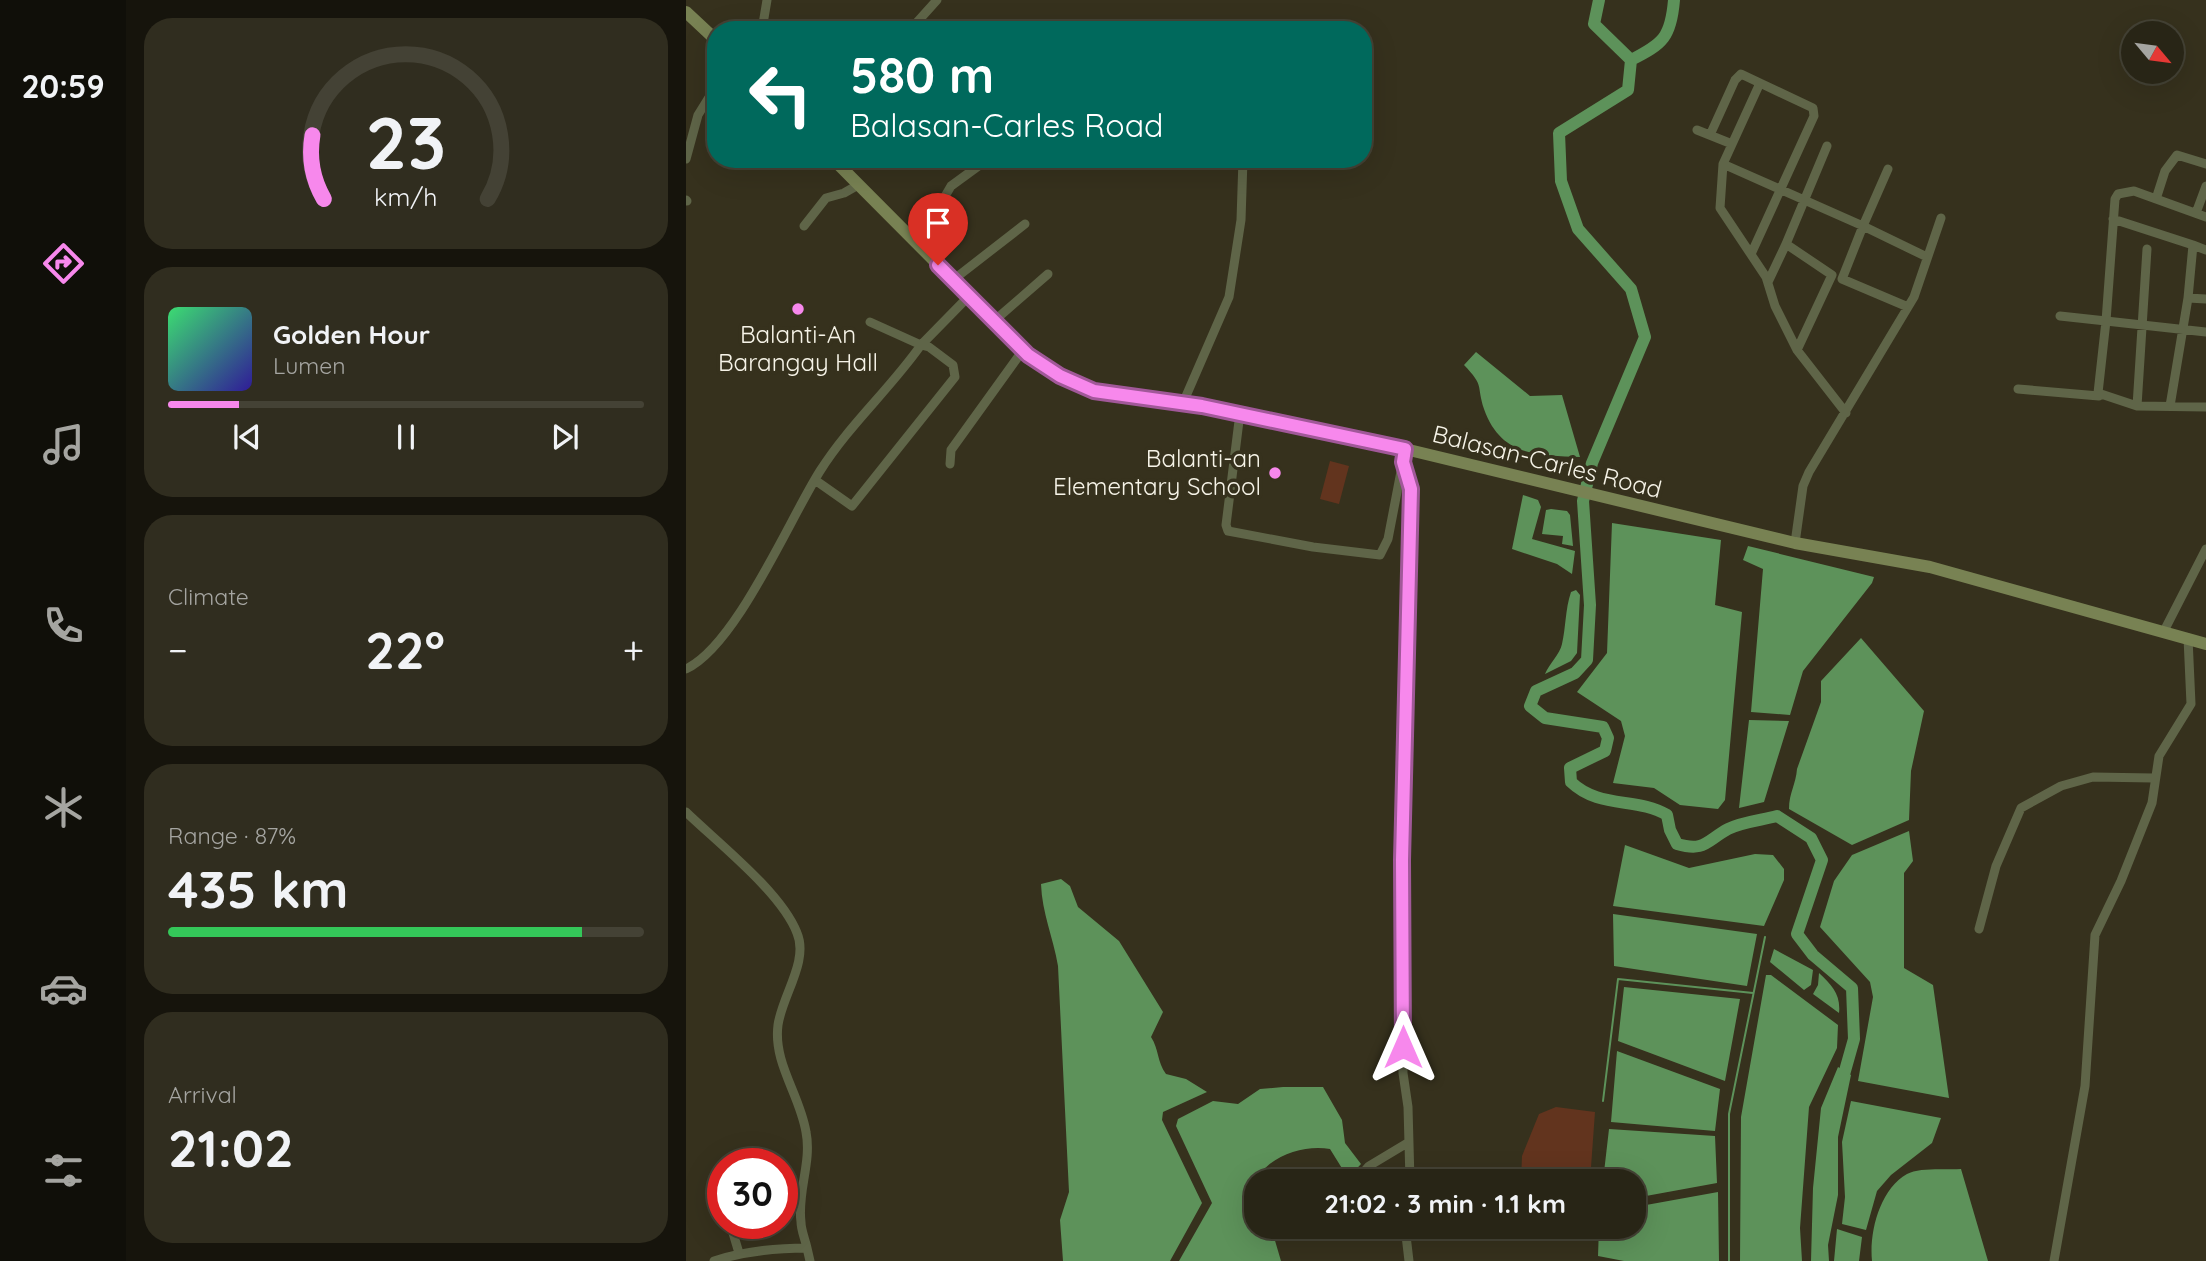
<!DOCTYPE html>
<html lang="en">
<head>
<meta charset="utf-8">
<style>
  :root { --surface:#282516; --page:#302d1f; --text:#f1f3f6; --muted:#a5a5a1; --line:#444235; --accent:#f788ec }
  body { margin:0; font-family:Quicksand,sans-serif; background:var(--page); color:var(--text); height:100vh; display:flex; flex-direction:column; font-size:26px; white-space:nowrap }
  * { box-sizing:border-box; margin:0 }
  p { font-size:23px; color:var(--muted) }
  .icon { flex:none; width:38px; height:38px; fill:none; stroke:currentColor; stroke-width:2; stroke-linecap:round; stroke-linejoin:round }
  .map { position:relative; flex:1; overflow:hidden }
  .panel { display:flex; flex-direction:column; gap:18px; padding:18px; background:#16140c; width:560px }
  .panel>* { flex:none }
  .banner { position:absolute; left:21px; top:21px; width:665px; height:147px; border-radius:28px; box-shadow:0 7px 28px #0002,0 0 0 2px var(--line); background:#00695c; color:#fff; overflow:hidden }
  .needle { width:46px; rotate:119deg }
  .controls { position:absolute; left:1435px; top:21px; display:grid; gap:14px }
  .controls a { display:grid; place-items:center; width:63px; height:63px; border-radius:50%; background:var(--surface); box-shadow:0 7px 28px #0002,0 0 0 2px var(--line); font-size:35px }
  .speed { position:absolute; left:21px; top:1148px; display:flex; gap:14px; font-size:35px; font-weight:700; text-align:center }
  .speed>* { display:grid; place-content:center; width:91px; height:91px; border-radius:50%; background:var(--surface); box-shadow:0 7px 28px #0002,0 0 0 2px var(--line); line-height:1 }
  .speed .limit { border:10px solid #d22; background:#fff; color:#111 }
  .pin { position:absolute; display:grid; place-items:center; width:60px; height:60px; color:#fff; margin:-72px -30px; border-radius:50% 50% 50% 0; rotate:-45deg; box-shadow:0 0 7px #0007 }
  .pin .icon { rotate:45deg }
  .me { position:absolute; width:77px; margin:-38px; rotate:0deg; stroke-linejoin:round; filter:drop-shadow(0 0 5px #0008) }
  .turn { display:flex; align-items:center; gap:24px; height:147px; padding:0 28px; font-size:32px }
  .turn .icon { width:91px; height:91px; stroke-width:2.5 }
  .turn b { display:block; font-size:49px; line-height:60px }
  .big { font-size:52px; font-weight:800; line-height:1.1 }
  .panel .tile { flex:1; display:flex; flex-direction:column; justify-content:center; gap:10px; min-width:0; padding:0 24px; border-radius:28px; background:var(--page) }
  .panel .dial { align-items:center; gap:0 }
  .dial svg { height:182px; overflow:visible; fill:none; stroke:var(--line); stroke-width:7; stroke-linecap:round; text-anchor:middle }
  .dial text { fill:var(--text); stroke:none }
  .song { display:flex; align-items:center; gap:21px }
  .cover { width:84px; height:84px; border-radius:10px; background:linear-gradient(135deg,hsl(140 70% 55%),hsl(250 70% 35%)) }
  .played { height:7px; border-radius:4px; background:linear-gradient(90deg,var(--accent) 15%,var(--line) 15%) }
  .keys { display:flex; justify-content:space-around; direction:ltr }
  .heat { display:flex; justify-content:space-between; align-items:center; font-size:38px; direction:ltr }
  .charge { height:10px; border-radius:5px; background:linear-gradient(90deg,#34c759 87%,var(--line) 0) }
  .trip { position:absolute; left:558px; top:1169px; width:402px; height:70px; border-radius:28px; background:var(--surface); box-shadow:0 7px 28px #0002,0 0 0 2px var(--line); font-weight:800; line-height:70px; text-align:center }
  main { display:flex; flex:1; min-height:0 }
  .menu { display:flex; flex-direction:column; width:126px; justify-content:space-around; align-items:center; background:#100f09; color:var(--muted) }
  .menu .icon { width:49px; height:49px }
  .menu .active { color:var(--accent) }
  .menu b { font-size:32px; color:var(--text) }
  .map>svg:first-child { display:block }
  .green { fill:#62341e }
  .water { fill:#5d925a }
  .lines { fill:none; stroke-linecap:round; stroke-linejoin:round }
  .stream { stroke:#5d925a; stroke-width:2 }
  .river { stroke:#5d925a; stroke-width:12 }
  .street { stroke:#5f6548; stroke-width:9 }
  .secondary { stroke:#788253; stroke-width:12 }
  .route-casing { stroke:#a15899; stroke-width:18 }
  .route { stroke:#f788ec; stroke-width:12 }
  .poi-dot { fill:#f788ec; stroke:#36311d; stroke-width:2.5 }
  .labels { text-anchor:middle; stroke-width:7; stroke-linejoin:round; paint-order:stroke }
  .poi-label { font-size:24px; fill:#f6f3e7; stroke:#36311d }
  .street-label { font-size:24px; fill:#f6f3e7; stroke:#36311d }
</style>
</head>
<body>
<main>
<nav class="menu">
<b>20:59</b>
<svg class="icon active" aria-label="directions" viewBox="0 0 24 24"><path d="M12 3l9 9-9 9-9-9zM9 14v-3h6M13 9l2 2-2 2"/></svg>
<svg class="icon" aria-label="music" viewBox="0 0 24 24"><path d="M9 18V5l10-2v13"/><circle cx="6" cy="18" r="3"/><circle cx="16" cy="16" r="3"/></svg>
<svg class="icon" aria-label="phone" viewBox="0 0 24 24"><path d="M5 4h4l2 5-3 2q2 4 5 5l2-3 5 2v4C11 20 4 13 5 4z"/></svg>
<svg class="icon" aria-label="climate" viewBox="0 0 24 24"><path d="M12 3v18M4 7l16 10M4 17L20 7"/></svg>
<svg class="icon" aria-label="car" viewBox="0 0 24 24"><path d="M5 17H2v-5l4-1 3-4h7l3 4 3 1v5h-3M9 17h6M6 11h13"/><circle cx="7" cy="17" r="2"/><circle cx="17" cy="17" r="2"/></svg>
<svg class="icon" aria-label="filters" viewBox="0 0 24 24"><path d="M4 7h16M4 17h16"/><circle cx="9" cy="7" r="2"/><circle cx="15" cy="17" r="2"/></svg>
</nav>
<section class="panel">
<div class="tile dial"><svg viewBox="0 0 100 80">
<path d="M14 69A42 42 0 1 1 86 69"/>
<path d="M14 69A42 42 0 0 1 9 41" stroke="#f788ec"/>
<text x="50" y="56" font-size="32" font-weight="700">23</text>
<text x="50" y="72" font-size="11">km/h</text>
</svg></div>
<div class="tile">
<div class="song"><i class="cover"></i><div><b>Golden Hour</b><p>Lumen</p></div></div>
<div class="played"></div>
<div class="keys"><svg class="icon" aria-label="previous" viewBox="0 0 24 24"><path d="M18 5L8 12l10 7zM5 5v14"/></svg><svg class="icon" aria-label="pause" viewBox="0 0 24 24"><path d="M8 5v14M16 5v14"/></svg><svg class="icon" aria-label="next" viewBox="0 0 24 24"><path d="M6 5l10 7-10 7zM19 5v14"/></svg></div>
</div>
<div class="tile"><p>Climate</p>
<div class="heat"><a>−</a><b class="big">22°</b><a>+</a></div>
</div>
<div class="tile"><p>Range · 87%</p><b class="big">435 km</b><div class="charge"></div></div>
<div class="tile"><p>Arrival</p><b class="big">21:02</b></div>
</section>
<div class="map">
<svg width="1520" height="1261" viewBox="0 0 1520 1261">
  <rect width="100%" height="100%" fill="#36311d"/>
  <path class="green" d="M644 461 663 466 653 504 634 499Z
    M870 1107 909 1112 904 1181H835L836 1156 853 1114Z"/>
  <path class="water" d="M790 352 844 396 876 395 894 457C852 455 815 457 798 409 790 384 799 387 778 365Z
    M837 495 852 500 855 507 846 539 889 551 886 574 871 564 826 549Z
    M865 509 881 511 884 515 887 546 876 544 877 536 856 534 860 510Z
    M926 523 1035 540 1029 605 1056 612 1039 800 1032 809 994 805 968 788 927 783 939 736 935 721 891 692 921 653Z
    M1062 546 1188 577 1186 583 1117 671 1104 715 1065 712 1077 569 1057 560Z
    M890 590 894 595 891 653 885 661 859 674C863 664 874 654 876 644 880 627 879 610 885 592Z
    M1175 638 1238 711 1225 771 1223 820 1166 845 1103 809C1103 793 1110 784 1111 769L1135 702V681Z
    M1063 720 1103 721 1078 802 1053 808Z
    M1223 831 1227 861 1218 873V968L1247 985 1263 1098 1172 1081 1187 997 1184 982 1134 927 1148 881 1166 855Z
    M939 845 1003 868 1069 854 1087 855 1098 869V880L1078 926 927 906Z
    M375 879 384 886 392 907 433 941 477 1012 465 1037C473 1049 471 1062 480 1074L500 1079 521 1092 477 1112 476 1120 516 1203 484 1261H377L374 1220 383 1192 372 966C367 937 356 913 355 884Z
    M927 914 1071 934 1061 986 928 966Z
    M1088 949 1127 970 1125 985 1118 990 1084 962Z
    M1133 973C1146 985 1155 995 1153 1013L1127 994 1132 985Z
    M1080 975H1085L1152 1025 1151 1048 1123 1107 1114 1228 1116 1261H1054L1055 1117Z
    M938 987 1054 999 1039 1081 932 1041Z
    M931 1051 1034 1089 1029 1131 925 1122Z
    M1152 1067 1165 1075 1152 1137V1195L1142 1245 1143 1261H1125L1127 1188 1135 1108Z
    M597 1087H637L656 1120 659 1143 675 1164 662 1178 644 1149C619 1144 580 1156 570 1182 566 1194 570 1214 570 1227H585L595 1261H493L526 1203 490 1126 492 1119 527 1101 552 1104 574 1089Z
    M1165 1101 1255 1118 1246 1143 1205 1175 1191 1191 1180 1230 1156 1224 1159 1197 1156 1142Z
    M923 1129 1029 1136 1031 1183 949 1198 948 1181H917Z
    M1275 1169 1302 1261H1186C1183 1232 1194 1189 1221 1174 1233 1167 1260 1170 1275 1169Z
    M1032 1192 1033 1261H938L912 1256 913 1227H948L949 1207Z
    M1151 1229 1176 1237 1173 1261H1148Z"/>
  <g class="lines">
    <path class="stream" d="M917 1101 932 979 1067 993
      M1043 1261V1114L1079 937"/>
    <path class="river" d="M913 0 908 24 945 60 942 90 873 133 875 181 892 229 945 289 959 337 906 463 897 501 904 605 901 660 889 673 850 691 844 706 859 718 917 727 922 738 919 751 884 768 885 782C913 809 951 797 981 815L984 830 991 844C1019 852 1020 841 1042 829 1055 822 1076 820 1091 816L1125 838 1136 860 1111 934 1127 955 1166 988 1168 1039 1155 1085
      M945 60C977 44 985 37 988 0"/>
    <path class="street" d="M76 30 81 0
      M224 30 251 0
      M1011 130 1046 144
      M1024 135 1049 80 1055 74 1074 83
      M0 159 12 115 30 86
      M1037 164 1177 226 1156 279 1222 307
      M1202 169 1177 226 1241 257
      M1470 199 1479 171 1491 155 1520 164
      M0 200 1 201
      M1510 213 1520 186
      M1427 219 1507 245 1502 298 1484 406
      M118 226 140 198 158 193 172 185
      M223 236 251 210 265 186 302 159
      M1100 244 1141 146
      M1507 245 1520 250
      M1066 252 1128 116 1127 108 1074 83 1037 164 1034 208 1080 277 1089 306 1111 350 1160 413
      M267 280 339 224
      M1082 282 1100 244 1146 275 1111 350
      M1502 298 1520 299
      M1374 316 1420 321 1429 199 1432 194 1448 191 1520 217
      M308 321 362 274
      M184 322 235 345 283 296
      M1520 332 1420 321 1412 393 1451 406 1520 407
      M1332 389 1413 396
      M497 403 543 297 555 220 557 159
      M1451 406 1461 249
      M554 413 540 525 542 531 627 547 694 555 702 539 717 461
      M717 462 725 489 716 860 717 1073 722 1107 724 1181
      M264 464 265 450 337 350
      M1109 543 1117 486 1123 472 1228 297 1255 218
      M1478 631 1520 549
      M0 669C50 646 103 520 134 471 163 425 204 389 235 345L243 347 267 365 269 377 166 506 129 480
      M0 812C32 843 95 892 111 933 123 961 96 996 92 1025 87 1063 114 1095 120 1132 126 1162 111 1192 115 1222 115 1230 119 1239 121 1248
      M1293 929 1310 866 1335 808 1375 786 1407 777 1467 778
      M670 1181 683 1166 723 1142
      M44 1223 53 1253
      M719 1227 723 1261
      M28 1261C59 1251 89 1248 121 1248L124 1261
      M1368 1261 1399 1086 1409 935 1435 881 1466 803 1473 756 1505 704 1502 638"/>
    <path class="secondary" d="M0 12 30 40
      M147 159 342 355 374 376 408 391 554 413 719 449 1109 543 1244 567 1520 644"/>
  </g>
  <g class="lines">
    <g class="route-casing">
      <path id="route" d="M252 265 342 355 374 376 408 391 516 406 719 449 717 462 725 489 716 860 717 1047"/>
    </g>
    <use href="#route" class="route"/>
  </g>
  <g class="poi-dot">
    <circle cx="112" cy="309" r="7"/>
    <circle cx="589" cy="473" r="7"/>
  </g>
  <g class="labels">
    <g class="poi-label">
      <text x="112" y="343">Balanti-An<tspan x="112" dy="28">Barangay Hall</tspan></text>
      <text x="575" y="467" text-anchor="end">Balanti-an<tspan x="575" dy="28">Elementary School</tspan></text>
    </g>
    <g class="street-label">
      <text transform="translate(861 462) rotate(14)" y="8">Balasan-Carles Road</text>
    </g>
  </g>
</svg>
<div class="controls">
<a><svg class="needle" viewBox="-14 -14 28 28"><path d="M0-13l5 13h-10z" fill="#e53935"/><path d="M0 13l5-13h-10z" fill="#a5a5a1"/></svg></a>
</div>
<div class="speed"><div class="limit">30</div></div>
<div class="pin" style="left:252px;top:265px;background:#d93025"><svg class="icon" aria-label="arrive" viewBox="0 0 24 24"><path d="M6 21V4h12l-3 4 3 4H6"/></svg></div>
<svg class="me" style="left:717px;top:1047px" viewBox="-20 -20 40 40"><path d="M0-17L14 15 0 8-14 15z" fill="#f788ec" stroke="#fff" stroke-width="4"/></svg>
<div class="trip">21:02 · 3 min · 1.1 km</div>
<div class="banner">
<div class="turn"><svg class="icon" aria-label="left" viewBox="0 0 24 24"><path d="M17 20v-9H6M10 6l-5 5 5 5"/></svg><div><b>580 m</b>Balasan-Carles Road</div></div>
</div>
</div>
</main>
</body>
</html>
